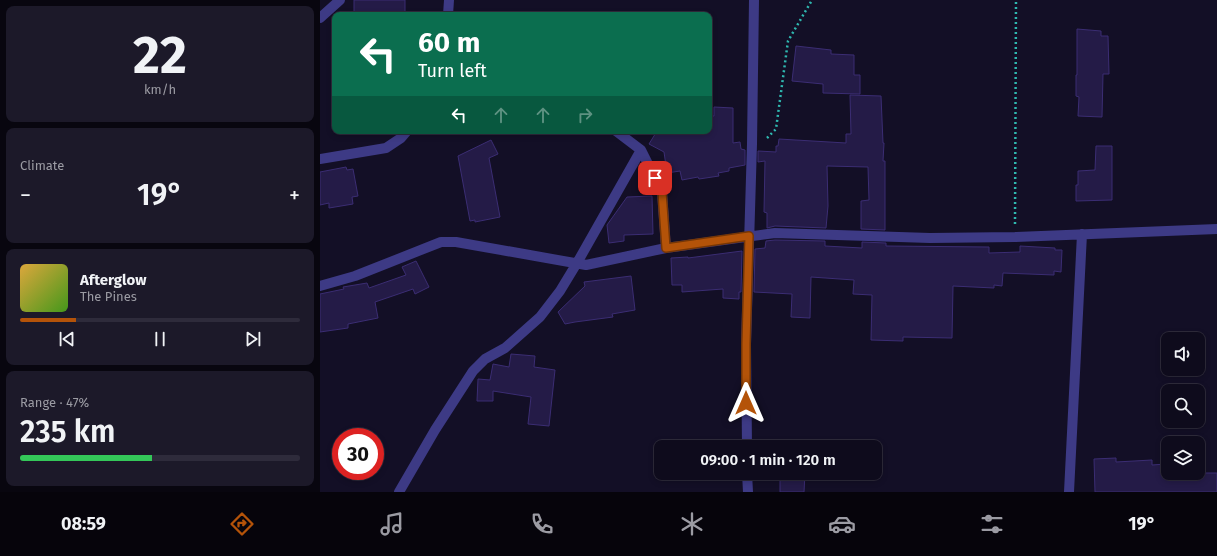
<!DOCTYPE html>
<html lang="en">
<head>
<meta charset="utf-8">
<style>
  :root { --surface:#0e0b1c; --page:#1c1929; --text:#f1f3f6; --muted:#9b9ba3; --line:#2e2b3b; --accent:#b45309 }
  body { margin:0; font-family:"Fira Sans",sans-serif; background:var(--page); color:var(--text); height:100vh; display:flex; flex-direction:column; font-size:15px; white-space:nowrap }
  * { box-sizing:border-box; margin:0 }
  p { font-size:13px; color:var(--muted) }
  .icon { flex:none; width:22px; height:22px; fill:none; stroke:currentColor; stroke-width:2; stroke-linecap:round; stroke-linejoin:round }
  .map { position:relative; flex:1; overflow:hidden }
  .sheet { display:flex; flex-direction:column; gap:6px; padding:6px; background:#08060f; width:320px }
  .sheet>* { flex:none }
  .top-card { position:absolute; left:12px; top:12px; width:380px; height:122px; border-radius:8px; box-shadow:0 2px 6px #0003,0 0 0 1px var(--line); background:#0b6e4f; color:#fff; overflow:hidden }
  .buttons { position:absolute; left:841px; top:332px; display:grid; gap:8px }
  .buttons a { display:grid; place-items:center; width:44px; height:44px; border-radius:8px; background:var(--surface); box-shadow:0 2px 6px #0003,0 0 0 1px var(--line); font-size:20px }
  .speed { position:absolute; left:12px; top:428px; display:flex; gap:8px; font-size:20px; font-weight:700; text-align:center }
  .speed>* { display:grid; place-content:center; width:52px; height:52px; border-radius:50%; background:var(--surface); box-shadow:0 2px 6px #0003,0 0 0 1px var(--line); line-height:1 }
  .speed .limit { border:6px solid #d22; background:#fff; color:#111 }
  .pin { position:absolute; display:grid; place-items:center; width:34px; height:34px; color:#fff; margin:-17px; border-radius:8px; box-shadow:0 2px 6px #0006 }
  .me { position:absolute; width:44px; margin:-22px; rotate:0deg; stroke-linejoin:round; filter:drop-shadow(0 0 3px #0008) }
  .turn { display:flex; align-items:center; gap:14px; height:84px; padding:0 20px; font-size:18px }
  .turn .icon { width:52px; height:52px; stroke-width:2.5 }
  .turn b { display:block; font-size:28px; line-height:34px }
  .lanes { display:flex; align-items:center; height:38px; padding:0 20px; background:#0003; justify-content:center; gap:20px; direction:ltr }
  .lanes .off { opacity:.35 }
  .big { font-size:30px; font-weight:600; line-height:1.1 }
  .sheet .tile { flex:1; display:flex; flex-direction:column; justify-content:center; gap:6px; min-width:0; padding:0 14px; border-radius:8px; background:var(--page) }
  .sheet .dial { align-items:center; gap:0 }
  .dial b { font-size:52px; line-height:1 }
  .song { display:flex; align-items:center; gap:12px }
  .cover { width:48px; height:48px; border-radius:6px; background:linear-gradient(135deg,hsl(40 70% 55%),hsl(100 70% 35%)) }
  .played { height:4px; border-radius:2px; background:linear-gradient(90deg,var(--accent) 20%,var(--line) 20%) }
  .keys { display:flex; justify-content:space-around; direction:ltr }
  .heat { display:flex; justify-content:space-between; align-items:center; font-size:22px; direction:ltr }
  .charge { height:6px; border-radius:3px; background:linear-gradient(90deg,#34c759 47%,var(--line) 0) }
  .trip { position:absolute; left:334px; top:440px; width:228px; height:40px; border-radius:8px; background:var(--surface); box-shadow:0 2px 6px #0003,0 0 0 1px var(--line); font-weight:600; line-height:40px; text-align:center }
  .tab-bar { display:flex; height:64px; justify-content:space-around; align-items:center; background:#06040b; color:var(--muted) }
  .tab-bar .icon { width:28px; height:28px }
  .tab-bar .active { color:var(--accent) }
  .tab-bar b { font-size:18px; color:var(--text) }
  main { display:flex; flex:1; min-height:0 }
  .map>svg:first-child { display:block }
  .building { fill:#241b47; stroke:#3b2d73 }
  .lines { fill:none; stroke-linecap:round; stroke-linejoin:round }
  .path { stroke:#2fb8b0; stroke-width:2.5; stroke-dasharray:2 3; stroke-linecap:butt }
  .street { stroke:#3d3a85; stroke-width:10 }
  .route-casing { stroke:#753606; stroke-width:10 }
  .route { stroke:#b45309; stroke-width:7 }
</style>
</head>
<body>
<main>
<section class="sheet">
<div class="tile dial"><b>22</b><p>km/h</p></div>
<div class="tile"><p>Climate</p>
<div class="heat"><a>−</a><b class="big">19°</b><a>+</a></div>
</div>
<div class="tile">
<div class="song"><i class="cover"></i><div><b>Afterglow</b><p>The Pines</p></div></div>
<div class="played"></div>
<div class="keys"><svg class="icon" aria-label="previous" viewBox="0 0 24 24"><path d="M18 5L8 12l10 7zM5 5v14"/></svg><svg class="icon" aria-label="pause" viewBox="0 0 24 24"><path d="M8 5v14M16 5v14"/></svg><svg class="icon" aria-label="next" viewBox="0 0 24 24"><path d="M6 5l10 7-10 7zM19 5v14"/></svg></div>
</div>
<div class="tile"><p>Range · 47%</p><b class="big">235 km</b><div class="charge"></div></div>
</section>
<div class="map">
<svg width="897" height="492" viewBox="0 0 897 492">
  <rect width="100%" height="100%" fill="#130f26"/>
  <path class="building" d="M34 0H85V15H34Z
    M757 29 781 31V36H788L789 74H783L782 117 758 116 759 97 756 96V75H757Z
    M476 46 511 50V54L534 55V75H540V94L503 93V84L472 81Z
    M530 95 561 96 563 143H564L563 161H565V230L541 229V201L549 200 548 167 507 166 508 206 506 228 455 226 447 228V213L444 212 445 161 438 162V151L456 152V146H458L459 139 526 143V134H531Z
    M394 107 413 108V143L420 142 421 149 425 150V165L409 168V171L398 173 399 176 379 179 378 177 362 180 360 171 347 173 344 152 329 144 337 131H390V116H394Z
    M171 140 178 154 169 158 180 217 155 222V220L150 221 138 156Z
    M776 146H792V200L756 201V185H758V171L775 170Z
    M26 167 27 170 33 169 38 196 32 197 33 204 9 208V203L0 205V172Z
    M332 196 333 234 304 235V241L289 243 287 225 307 197Z
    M455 240 505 241V246L542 248V242L566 243V246L669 247V253L700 252V246L735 248V250H742L741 272 734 271V275L683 273 682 286 674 285V288L633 286 632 338 583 337V341L551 340 552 295 533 294 534 280 491 277 490 318 471 317 472 294 434 292 435 249 445 248 446 241Z
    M422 251 421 292H419V299L403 298V289L362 292V285H352L351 258 368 257V258Z
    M96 261 109 287 95 294 93 289 55 302 58 318 28 324V328L0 332V294L24 289 23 287 47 283 49 288 86 275 82 267Z
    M311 276 315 310 292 314 293 317 255 322 245 324 238 312 265 286 264 282Z
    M191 354 215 356 214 367 235 370 229 426 208 424 211 397 173 391V401H157L158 379 170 380 173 364 189 367Z
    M796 458V462L832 460V465L846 464 848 473H897V492H775L774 459Z
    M460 473H485L484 492H460Z"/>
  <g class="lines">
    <path class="path" d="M447 138 456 129 468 41 492 0
      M695 224 696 0"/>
    <path class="street" d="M128 15 129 0
      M0 18 20 0
      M296 131 321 150 342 192 346 248
      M0 159 66 148 81 138 87 131
      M0 286 35 276 121 242H136L266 265 346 248 455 233 610 238 695 237 897 229
      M427 447 426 344 432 144 434 0
      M427 473 428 492
      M79 492 115 430 153 371 165 359 185 348 220 317 240 291 257 263 321 150
      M749 492 762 234"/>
  </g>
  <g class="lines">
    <g class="route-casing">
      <path id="route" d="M335 178 342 192 346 248 429 236 426 344V403"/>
    </g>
    <use href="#route" class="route"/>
  </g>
</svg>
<div class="buttons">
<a><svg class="icon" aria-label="sound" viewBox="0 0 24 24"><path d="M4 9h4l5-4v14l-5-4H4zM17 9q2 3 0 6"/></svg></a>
<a><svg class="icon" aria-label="search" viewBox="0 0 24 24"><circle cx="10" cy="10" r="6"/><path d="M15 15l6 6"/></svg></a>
<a><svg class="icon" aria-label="layers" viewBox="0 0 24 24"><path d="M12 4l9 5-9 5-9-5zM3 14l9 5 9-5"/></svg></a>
</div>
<div class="speed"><div class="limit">30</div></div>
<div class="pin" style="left:335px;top:178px;background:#d93025"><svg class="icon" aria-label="arrive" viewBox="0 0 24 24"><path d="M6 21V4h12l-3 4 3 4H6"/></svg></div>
<svg class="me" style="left:426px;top:403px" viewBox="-20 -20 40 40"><path d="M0-17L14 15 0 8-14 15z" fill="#b45309" stroke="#fff" stroke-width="4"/></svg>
<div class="trip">09:00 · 1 min · 120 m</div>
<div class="top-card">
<div class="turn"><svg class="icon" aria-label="left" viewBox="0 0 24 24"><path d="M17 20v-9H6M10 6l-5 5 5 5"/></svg><div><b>60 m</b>Turn left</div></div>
<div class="lanes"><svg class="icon" aria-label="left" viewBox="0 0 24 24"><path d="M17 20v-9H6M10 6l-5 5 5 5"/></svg><svg class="icon off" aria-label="ahead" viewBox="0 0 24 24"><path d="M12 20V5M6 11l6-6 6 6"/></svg><svg class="icon off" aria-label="ahead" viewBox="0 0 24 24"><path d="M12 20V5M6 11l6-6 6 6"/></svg><svg class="icon off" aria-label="right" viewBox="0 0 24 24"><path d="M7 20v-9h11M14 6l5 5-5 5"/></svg></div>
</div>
</div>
</main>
<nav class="tab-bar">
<b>08:59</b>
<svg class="icon active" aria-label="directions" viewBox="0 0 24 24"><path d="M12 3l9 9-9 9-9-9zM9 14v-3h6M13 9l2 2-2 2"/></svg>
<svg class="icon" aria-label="music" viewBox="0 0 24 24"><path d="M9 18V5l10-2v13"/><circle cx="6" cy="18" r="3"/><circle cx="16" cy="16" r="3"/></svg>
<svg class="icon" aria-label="phone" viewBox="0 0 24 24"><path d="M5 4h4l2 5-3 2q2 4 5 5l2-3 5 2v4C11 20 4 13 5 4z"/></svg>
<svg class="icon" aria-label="climate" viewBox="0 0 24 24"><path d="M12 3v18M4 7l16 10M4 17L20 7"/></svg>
<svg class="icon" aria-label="car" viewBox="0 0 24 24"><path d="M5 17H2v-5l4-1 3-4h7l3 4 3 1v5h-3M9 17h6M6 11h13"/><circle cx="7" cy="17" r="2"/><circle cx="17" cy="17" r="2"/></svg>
<svg class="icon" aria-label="filters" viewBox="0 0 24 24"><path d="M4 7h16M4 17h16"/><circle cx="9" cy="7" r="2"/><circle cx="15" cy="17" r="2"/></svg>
<b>19°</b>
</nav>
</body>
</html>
